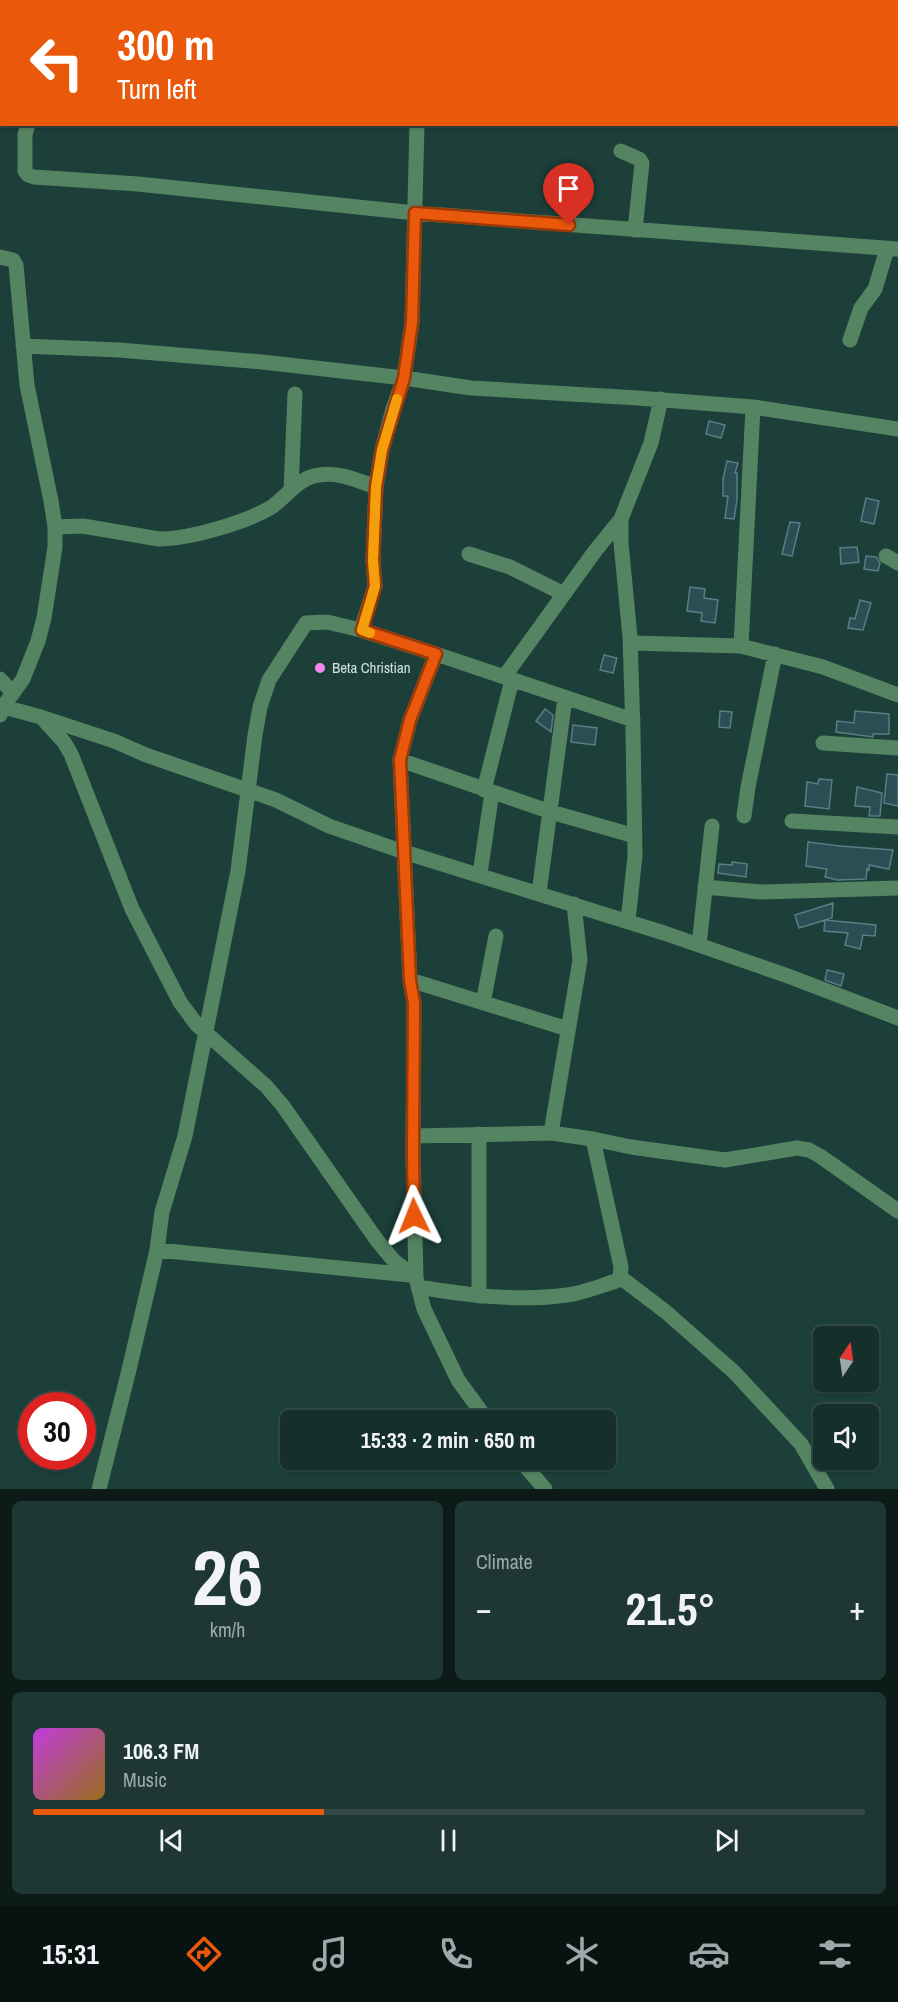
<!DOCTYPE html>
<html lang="en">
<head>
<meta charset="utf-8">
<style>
  :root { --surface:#152f2b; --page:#1e3733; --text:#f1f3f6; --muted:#9da9a9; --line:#344a47; --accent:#ea580c }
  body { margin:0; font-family:"Archivo Narrow",sans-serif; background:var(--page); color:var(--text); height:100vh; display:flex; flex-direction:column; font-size:22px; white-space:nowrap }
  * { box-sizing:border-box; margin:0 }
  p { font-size:20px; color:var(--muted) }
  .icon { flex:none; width:33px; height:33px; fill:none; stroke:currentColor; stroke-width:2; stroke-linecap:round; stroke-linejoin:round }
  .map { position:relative; height:1489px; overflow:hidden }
  .drawer { display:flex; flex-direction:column; gap:12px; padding:12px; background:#0c1a18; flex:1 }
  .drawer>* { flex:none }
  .hud { position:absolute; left:0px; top:0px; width:898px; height:126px; box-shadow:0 2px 4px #0004,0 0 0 2px var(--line); background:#ea580c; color:#fff; overflow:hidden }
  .needle { width:39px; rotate:13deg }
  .buttons { position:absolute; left:813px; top:1326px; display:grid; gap:12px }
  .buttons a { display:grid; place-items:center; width:66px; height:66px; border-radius:9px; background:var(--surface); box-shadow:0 2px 4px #0004,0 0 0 2px var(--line); font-size:30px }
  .speed { position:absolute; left:18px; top:1392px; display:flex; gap:12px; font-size:30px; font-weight:700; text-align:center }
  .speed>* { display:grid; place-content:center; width:78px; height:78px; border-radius:50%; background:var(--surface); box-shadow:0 2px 4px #0004,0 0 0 2px var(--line); line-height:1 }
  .speed .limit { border:9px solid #d22; background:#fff; color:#111 }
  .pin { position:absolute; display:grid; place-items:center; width:51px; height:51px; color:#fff; margin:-62px -26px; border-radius:50% 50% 50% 0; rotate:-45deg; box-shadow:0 0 6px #0007 }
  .pin .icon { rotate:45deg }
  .me { position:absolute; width:66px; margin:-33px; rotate:358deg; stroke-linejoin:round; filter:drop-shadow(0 0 4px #0008) }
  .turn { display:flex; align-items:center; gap:21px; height:126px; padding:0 18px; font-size:27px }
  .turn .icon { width:78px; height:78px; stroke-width:2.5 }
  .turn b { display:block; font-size:42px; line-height:51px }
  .big { font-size:45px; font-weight:700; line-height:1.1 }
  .drawer .card { flex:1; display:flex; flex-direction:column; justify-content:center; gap:9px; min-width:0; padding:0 21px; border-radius:9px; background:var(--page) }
  .drawer .dial { align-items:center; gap:0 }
  .dial b { font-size:78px; line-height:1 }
  .song { display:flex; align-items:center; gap:18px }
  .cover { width:72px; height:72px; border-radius:9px; background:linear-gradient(135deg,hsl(290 70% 55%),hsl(40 70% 35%)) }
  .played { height:6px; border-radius:3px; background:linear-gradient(90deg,var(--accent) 35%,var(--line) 35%) }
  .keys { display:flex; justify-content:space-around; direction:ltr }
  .heat { display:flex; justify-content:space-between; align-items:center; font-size:33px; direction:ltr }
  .drawer .tiles { flex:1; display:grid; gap:12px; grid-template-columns:1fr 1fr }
  .card:last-child { grid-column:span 2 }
  .trip { position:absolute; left:280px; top:1410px; width:336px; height:60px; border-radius:9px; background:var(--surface); box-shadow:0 2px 4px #0004,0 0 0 2px var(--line); font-weight:700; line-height:60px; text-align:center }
  .dock { display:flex; height:96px; justify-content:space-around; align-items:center; background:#081311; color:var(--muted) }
  .dock .icon { width:42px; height:42px }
  .dock .selected { color:var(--accent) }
  .dock b { font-size:27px; color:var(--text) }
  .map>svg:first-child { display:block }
  .building { fill:#2b4e54; stroke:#597d84; stroke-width:1.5 }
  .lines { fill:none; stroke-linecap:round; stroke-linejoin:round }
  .minor { stroke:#558462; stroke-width:15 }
  .route-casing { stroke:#983908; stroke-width:15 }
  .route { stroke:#ea580c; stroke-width:10 }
  .slow { stroke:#f59e0b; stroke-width:10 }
  .poi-dot { fill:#f689ee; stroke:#1c3f39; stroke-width:2 }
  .labels { text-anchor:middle; stroke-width:6; stroke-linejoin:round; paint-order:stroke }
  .poi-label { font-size:15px; fill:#cfe2de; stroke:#1c3f39; text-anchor:start }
</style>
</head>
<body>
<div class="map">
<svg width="898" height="1489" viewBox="0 0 898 1489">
  <rect width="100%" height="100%" fill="#1c3f39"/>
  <path class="building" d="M709 421 725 425 721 438 706 434Z
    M727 461 738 463 735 473H737V500L734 519 725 518 728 496H723V479Z
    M866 498 879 501 874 524 861 521Z
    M790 522 800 523 792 556 782 554Z
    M857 547 859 562 841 564 840 548Z
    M866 556 876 557 880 563 878 571 864 569Z
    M690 587 705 589 704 598 718 600 715 623 701 621 702 613 687 611Z
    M860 600 871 603 863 630 848 628 850 618 855 619Z
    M604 655 617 658 613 673 600 670Z
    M545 709 553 715 551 732 536 721Z
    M720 711 732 712 730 728 719 727Z
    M855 711 889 714V734H873V737L836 732 837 721 854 723Z
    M573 725 597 728 595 745 571 742Z
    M887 774 898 775V806L884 803Z
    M819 779 832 780 829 809 805 806 807 782 818 784Z
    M857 787 882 793 880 816H869L870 807 855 806Z
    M808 842 840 846 893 850 889 869 869 865V870L867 869 866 879 837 880 825 877 827 869 806 866Z
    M732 862 747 864 746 877 718 873 719 864 732 865Z
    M833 903 832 918 799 928 795 915Z
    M825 920 876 925 875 936 863 935 860 949 845 945 848 933 824 931Z
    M827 970 844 974 841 986 825 980Z"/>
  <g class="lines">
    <path class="minor" d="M149 0 157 2
      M415 0V2
      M82 2 83 0
      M255 2 256 0
      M839 2V0
      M0 111 2 112
      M28 124 25 135V171L28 175 34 177 138 184 415 213 898 249
      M417 124 412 322 404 378 393 409 382 450 376 487 373 560 375 586 361 630 436 654 410 720 400 760 410 980 414 1003 413 1154 416 1278 424 1309 458 1380 487 1420
      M621 151 639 159 642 163 635 230
      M0 257 13 260 16 265 27 385 51 501 55 527V547L44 618 38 641 23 679 3 707 0 715
      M850 340 861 308 875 289 887 249
      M23 346 119 350 262 362 404 378 471 388 638 398 753 407 898 429
      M753 407 741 646 823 667 898 695
      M291 490 295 394
      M621 519V543L630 637 633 731 635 856 628 921
      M55 527 83 526 159 539C189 539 244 523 270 508 285 499 296 480 314 476 335 470 356 480 376 487
      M469 554 510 567 564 594
      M886 556 898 563
      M631 643 741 646
      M436 654 633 720
      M504 677 595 551 621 519 651 443 661 399
      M0 679 13 693
      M0 706 41 717 114 741 146 755 276 800 329 826 404 852 664 933 788 976 898 1018
      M42 718 64 742 71 754 132 909 180 1002 197 1025 266 1086 283 1106 376 1239 394 1261 416 1278
      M823 743 898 748
      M400 760 551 812 635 836
      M484 790 512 680
      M744 816 748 787 775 654
      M792 821 898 827
      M480 874 492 792
      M705 887 760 892 898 888
      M539 893 565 698
      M699 945 712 826
      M410 980 568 1029
      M483 1003 496 936
      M551 1133 580 960 574 904
      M479 1134V1296
      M413 1136 551 1133 593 1139 631 1147 725 1160 797 1148 809 1150 820 1156 898 1211
      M157 1250 410 1275
      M620 1277 666 1312 734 1372 801 1444 827 1489
      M418 1287C467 1295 517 1302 567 1295 583 1293 600 1286 616 1281L620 1277 621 1267 593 1139
      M520 1460 545 1489
      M99 1489 128 1374 157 1250 162 1212 185 1136 238 871 255 735 260 707 269 680 306 623 327 622 361 630"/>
  </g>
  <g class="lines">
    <g class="route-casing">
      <path id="route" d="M414 1216 413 1154 414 1003 410 980 400 760 410 720 436 654 362 630 375 586 373 560 376 487 382 450 404 378 412 322 415 213 569 225"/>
    </g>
    <use href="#route" class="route"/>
    <path class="slow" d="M370 633 362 630 375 586 373 560 376 487 382 450 397 399"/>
  </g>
  <circle class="poi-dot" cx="320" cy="668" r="6"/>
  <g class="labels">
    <g class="poi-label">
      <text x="332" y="673">Beta Christian</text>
    </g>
  </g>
</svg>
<div class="buttons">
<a><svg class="needle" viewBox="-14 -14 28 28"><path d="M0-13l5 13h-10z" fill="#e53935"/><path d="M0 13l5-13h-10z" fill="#9da9a9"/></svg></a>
<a><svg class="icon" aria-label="sound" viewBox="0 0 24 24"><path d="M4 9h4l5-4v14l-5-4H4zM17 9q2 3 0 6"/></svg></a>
</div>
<div class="speed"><div class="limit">30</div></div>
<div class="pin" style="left:569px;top:225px;background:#d93025"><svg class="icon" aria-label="arrive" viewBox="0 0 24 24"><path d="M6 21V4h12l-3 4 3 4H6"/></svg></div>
<svg class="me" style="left:414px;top:1216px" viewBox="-20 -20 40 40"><path d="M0-17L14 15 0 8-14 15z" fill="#ea580c" stroke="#fff" stroke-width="4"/></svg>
<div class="trip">15:33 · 2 min · 650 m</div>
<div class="hud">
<div class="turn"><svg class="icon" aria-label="left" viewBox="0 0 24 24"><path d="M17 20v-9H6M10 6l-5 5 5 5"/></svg><div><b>300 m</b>Turn left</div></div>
</div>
</div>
<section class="drawer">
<div class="tiles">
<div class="card dial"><b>26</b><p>km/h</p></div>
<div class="card"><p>Climate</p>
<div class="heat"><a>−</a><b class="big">21.5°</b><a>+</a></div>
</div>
<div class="card">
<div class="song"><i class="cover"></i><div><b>106.3 FM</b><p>Music</p></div></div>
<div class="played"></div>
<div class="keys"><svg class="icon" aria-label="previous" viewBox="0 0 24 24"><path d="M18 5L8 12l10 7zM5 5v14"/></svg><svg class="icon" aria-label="pause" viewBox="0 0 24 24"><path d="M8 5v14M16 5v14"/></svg><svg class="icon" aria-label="next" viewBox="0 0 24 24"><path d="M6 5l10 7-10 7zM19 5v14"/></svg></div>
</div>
</div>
</section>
<nav class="dock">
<b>15:31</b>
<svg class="icon selected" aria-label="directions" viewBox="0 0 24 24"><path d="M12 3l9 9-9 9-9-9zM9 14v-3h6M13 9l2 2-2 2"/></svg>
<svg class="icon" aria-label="music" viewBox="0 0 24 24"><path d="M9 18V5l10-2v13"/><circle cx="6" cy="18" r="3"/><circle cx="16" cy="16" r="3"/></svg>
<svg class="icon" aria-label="phone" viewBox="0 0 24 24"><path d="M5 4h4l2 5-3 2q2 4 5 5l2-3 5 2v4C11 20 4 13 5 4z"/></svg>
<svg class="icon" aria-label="climate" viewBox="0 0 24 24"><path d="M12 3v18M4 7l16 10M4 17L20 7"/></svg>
<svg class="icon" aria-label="car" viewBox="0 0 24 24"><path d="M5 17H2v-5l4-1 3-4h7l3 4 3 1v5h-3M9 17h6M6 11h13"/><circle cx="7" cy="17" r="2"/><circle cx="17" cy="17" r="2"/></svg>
<svg class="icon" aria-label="filters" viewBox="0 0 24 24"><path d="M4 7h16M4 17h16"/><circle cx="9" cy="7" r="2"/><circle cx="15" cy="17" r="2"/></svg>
</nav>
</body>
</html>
